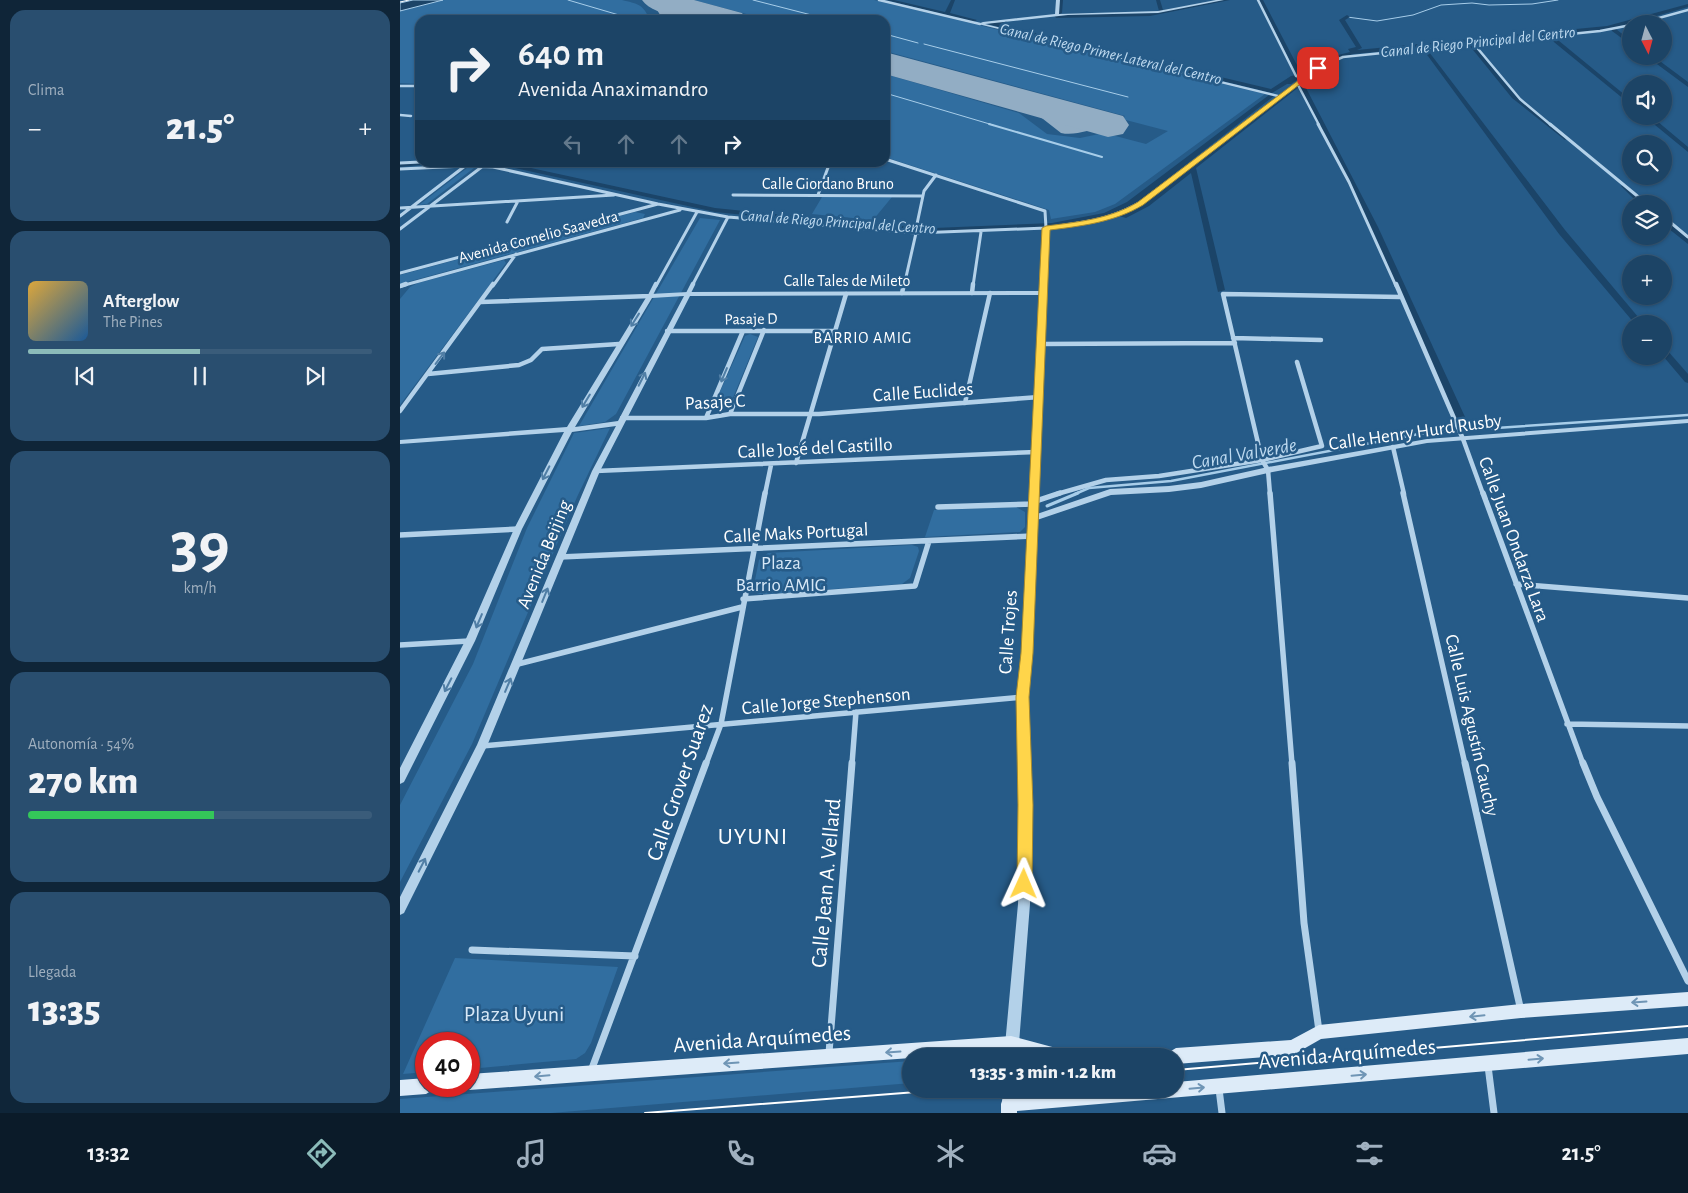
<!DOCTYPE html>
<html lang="es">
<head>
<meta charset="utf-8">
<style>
  :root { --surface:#1c4466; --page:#294e6f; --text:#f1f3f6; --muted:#a0b0bf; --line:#3a5c7a; --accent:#8bbbb9 }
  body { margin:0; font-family:"Alegreya Sans",sans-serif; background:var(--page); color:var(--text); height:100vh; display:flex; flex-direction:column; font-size:19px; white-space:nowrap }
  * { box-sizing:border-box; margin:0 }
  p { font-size:16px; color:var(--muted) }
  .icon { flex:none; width:28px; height:28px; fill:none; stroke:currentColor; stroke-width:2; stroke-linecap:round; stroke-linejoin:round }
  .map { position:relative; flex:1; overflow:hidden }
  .side { display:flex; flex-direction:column; gap:10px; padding:10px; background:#0f2538; width:400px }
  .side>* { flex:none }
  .guide { position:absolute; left:15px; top:15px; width:475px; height:152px; border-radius:15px; box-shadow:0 1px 4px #0004,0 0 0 1px var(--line); background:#1c4466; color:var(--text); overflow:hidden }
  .needle { width:32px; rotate:174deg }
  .tools { position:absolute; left:1222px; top:15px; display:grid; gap:10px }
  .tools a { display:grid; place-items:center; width:50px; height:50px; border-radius:50%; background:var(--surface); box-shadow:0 1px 4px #0004,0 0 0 1px var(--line); font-size:25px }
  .speed { position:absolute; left:15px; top:1032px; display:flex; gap:10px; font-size:25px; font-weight:700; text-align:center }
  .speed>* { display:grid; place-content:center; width:65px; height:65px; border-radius:50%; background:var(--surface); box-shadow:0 1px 4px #0004,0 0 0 1px var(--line); line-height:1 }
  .speed .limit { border:8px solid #d22; background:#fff; color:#111 }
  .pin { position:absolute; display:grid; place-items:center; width:42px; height:42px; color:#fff; margin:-21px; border-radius:10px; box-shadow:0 2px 8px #0006 }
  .me { position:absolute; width:55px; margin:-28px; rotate:1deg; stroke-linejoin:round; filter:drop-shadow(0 0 4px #0008) }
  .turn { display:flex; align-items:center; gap:18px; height:105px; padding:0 20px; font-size:22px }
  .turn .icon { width:65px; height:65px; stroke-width:2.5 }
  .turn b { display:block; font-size:35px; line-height:42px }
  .lanes { display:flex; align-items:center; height:48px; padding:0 20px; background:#0003; justify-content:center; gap:25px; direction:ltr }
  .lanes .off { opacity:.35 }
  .big { font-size:38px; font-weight:800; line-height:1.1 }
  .side .widget { flex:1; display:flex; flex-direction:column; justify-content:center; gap:8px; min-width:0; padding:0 18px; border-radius:15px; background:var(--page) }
  .side .dial { align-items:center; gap:0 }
  .dial b { font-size:65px; line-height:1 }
  .song { display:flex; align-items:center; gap:15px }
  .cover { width:60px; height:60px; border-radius:8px; background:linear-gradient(135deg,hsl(40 70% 55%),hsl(210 70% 35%)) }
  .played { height:5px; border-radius:2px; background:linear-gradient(90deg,var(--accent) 50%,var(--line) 50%) }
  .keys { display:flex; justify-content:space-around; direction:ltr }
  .heat { display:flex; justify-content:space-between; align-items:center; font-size:28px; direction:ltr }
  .charge { height:8px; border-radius:4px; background:linear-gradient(90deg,#34c759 54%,var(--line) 0) }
  .trip { position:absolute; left:502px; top:1048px; width:282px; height:50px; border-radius:25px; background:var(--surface); box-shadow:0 1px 4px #0004,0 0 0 1px var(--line); font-weight:800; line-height:50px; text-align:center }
  .dock { display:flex; height:80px; justify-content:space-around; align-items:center; background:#0b1b29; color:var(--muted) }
  .dock .icon { width:35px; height:35px }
  .dock .current { color:var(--accent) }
  .dock b { font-size:22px; color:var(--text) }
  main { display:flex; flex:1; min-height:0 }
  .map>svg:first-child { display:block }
  .green { fill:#316ea0 }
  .water { fill:#1b4468; stroke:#a7cde9 }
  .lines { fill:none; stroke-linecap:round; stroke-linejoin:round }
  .stream-far3 { stroke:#a7cde9; stroke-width:1 }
  .stream-far2 { stroke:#a7cde9; stroke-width:2 }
  .stream-far1 { stroke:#a7cde9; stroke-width:2.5 }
  .stream { stroke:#a7cde9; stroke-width:3 }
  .canal { fill:#1b4468; fill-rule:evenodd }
  .taxiway { fill:#92adc4; fill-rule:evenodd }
  .runway { fill:#92adc4; fill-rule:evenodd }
  .minor-far4 { stroke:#b3d1e9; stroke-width:2.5 }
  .minor-far3 { stroke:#b3d1e9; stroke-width:3 }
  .minor-far2 { stroke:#b3d1e9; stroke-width:4.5 }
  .minor-far1 { stroke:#b3d1e9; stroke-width:5.5 }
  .minor { stroke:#b3d1e9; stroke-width:7 }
  .tertiary { fill:#b3d1e9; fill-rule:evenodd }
  .secondary { fill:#ddebf8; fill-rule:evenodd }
  .tram-far1 { stroke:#fff; stroke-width:1 }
  .tram { stroke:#fff; stroke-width:2 }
  .oneway { stroke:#507ea5 }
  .oneway2 { stroke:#6f95b5 }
  .route { fill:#ffd54a; stroke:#a68a30 }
  .labels { text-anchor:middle; stroke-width:5; stroke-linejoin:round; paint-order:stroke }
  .far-water-label { font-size:16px; font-style:italic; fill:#bedaf0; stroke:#265b88 }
  .far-street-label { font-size:16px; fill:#fff; stroke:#265b88 }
  .far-neighbourhood-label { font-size:16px; letter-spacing:1px; fill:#fff; stroke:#265b88 }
  .street-label { font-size:19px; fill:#fff; stroke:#265b88 }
  .park-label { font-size:19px; fill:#d7e8f7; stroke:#265b88 }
  .water-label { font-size:20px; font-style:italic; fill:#bedaf0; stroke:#265b88 }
  .near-street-label { font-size:22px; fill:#fff; stroke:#265b88 }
  .near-park-label { font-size:22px; fill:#d7e8f7; stroke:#265b88 }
  .near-neighbourhood-label { font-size:24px; letter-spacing:1px; fill:#fff; stroke:#265b88 }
</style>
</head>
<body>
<main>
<section class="side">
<div class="widget"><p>Clima</p>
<div class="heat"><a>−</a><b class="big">21.5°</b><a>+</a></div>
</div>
<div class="widget">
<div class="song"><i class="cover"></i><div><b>Afterglow</b><p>The Pines</p></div></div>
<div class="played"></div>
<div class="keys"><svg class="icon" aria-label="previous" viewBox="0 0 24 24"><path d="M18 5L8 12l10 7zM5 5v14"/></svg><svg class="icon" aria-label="pause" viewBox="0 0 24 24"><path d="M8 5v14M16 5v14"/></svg><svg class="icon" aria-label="next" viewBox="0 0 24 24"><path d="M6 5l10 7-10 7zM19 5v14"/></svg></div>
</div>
<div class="widget dial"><b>39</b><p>km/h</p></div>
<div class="widget"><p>Autonomía · 54%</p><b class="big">270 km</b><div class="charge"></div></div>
<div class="widget"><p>Llegada</p><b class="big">13:35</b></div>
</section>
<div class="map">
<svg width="1288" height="1113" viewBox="0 0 1288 1113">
  <rect width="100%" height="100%" fill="#265b88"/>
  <path class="green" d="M43 0H222C237 4 242 3 249 18L252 19 287 18 293 20H20V84L0 83V11Z
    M294 0H474L865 94 715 204 695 212 651 219 649 210 485 157V74L619 113 647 134 680 138 704 133 746 144 768 131 722 119 725 116 485 51V20H369Z
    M67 168H74L27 204 19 205Z
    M422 197H492L473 220 412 214Z
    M235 212 245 214 243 218 0 284V275Z
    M300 218 320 220 216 414 205 422 179 426Z
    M104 260 106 263 0 405V299L10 287 18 283Z
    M350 334 358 337 330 405 326 409 321 410 313 407 345 336Z
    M210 428 177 497 72 744 0 882V805L73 664 127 528 174 433Z
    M616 507 625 512V527L620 532 525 537 534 510Z
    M512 545 518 547 519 551 510 578 502 584 366 594H358L353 590 359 560 368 553Z
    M55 958 218 967 191 1043 185 1053 176 1059 69 1069V1044H26V1072L3 1074Z
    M511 1061V1083L151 1113H0V1099Z"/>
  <path class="water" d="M13 0H43L0 11V3Z"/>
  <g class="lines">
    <path class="stream-far3" d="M168 0 236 20
      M353 0 431 20
      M947 17 977 21 1013 15 1041 5 1072 3 1089 5 1132 4 1158 0
      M485 34 518 43
      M524 44 728 97
      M485 93 593 125"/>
    <path class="stream-far2" d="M589 124 702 157"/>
    <path class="stream-far1" d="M1066 430 1288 415
      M675 494 689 488 771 481 1024 433 1048 431"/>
    <path class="stream" d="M647 506 678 493"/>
    <path class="canal" d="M486 0H494L545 12 551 0H555L550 13 577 20 574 22Z
      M659 0H663L662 13 660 14 750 12 759 11 756 0H760L763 10 820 0H830L750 16 656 18 654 15 660 14 658 13Z
      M859 0H863L899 69 903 65 908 66 904 70 919 60 950 52 948 49 956 47 939 20 947 15 950 17 945 20 962 48 957 50 1207 26 1288 4V7L1207 30 1071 42 1116 96 1167 137V139L1165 140 1112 98 1069 45 1070 43 954 54 923 62 891 84H887L872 93 587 24 606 20 608 23 598 24 871 89 891 76 897 75Z
      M1212 29H1216L1231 41V45L1212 31Z
      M1149 36H1153L1231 100V105L1149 38Z
      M1022 48H1026L1165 230 1244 324H1235L1159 234Z
      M1246 56H1253L1288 82V87Z
      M902 84 905 86 978 227 1071 430 1069 432H1063L1061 430 970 227 899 86Z
      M894 86 899 87 796 168 825 290 818 292 791 173 749 206 726 218 719 216 743 202Z
      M869 95 874 96 733 206 709 217 676 224 652 227 534 232 482 229 315 212 88 162H103L315 208 482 225 534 228 652 223 704 213 727 202Z
      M1244 116H1251L1288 147V152Z
      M20 162H51L0 167V163Z
      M1224 184 1226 185 1247 204H1239L1221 186Z
      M1264 219 1288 238V244L1264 225Z
      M1264 349 1267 350 1288 374V383L1285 382 1263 356Z"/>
    <path class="taxiway" d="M251 0H263L271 11H282L284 14 277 18H262Z
      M635 100 641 102 670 123H687L689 127 687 131C678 133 670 135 661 133L629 108 627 105 629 102Z"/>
    <path class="runway" d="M242 0H294L342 13 347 20C322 20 257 22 242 0Z
      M485 52 723 116 729 125 723 134 708 137 485 74Z"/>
    <path class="minor-far4" d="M479 0 580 24
      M858 0 896 76 905 78
      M1237 24 1288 10
      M1074 44 1120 99 1151 125
      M897 83 919 125
      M0 86H20
      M881 96 918 68 943 57 1200 31 1231 25
      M0 115 11 116"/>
    <path class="minor-far3" d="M918 124 949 182 996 286
      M1150 124 1247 204
      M0 163 20 162
      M0 169 65 166 93 167 258 204 328 217 516 233 646 228 645 211 485 159
      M333 195 522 196
      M418 195 430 162
      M0 208 214 195
      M0 216 65 166
      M1264 217 1288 237
      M107 222 118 201
      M517 224 524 191 536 175
      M0 229 83 166
      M0 273 258 204
      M1 286 280 210
      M93 286 116 254
      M256 286 297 212
      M292 286 328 217
      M504 286 516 233
      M573 286 581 232"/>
    <path class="minor-far2" d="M996 284 1063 439 1083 494
      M0 286 6 284
      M502 293 504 284
      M572 293 573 284
      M288 294 293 284
      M81 302 250 296 256 284
      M267 331H436
      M833 338 921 340
      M642 344 835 343
      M28 374 119 365 131 360 142 349 219 344
      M565 403 590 293
      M0 411 93 284
      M330 414 364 330
      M222 418H306L330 414H419L639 397
      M306 418 343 331
      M993 447 1004 494
      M396 463 446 294
      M196 471 636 452
      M365 494 371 465
      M657 494 706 480 759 476 862 460 922 446 897 362
      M870 494 868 470 862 460 823 294 1000 297"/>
    <path class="minor-far1" d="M870 493 892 764
      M1003 493 1065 764
      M1083 493 1183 764
      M633 502 660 493
      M538 507 633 504
      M0 535 118 529
      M160 557 632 536
      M1116 584 1288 598
      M343 599 515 586 529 541
      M0 645 69 641
      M118 664 342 607
      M1167 724 1288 726
      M82 746 623 697
      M306 764 321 724 365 493
      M452 764 456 712"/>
    <path class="minor" d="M892 763 904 923 919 1031
      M1065 763 1121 1011
      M1183 763 1197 797 1288 981
      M72 950 235 956
      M429 1053 452 763
      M1088 1066 1094 1113
      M191 1071 306 763
      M819 1089 822 1113"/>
    <path class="tertiary" d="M656 0H660L659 14 758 11 816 0H824L758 13 668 15 585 24 883 96 742 204C713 221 682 226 649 229L637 514 710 489 769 486 801 482 868 467 1027 439 1288 419V423L1027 443 868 473 801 488 769 492 711 495 637 520 632 653 628 697 630 805V904L618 1056H604L618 904 620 805 618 697 622 653 640 295 290 296 200 471 87 746 4 913 0 915V897L77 745 192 471 216 426 172 432 122 529 75 641 4 782 0 784V768L65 641 114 529 164 432 0 444V440L167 427 247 296 250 294 288 292 640 291 644 227C681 220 703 221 738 202L877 97 578 24 583 22 655 14ZM284 296 218 421 175 427 252 298Z
      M603 1089H617L616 1104 614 1109 609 1111 604 1109 602 1104Z"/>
    <path class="secondary" d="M1288 992V1006L1121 1018 921 1039 893 1055 776 1064V1056H768L771 1051 776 1048 891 1040 919 1025 1121 1004Z
      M611 1036 656 1048 661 1051 664 1056H631L611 1050 511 1056V1058L69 1090 63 1086H69V1074Z
      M1288 1038V1054L617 1111V1113H601V1104L603 1098 609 1096 697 1089H776V1082Z
      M26 1078V1086H34L31 1091 26 1094 0 1096V1080Z"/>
    <path class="tram-far1" d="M0 2 9 0"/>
    <path class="tram" d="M776 1070 1288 1026
      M245 1113 555 1089"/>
  </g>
  <defs><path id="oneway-shaft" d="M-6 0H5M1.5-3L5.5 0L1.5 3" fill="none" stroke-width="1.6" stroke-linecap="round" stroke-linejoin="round" transform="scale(1.25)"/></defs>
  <g class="oneway">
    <use href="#oneway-shaft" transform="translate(235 320) rotate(122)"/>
    <use href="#oneway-shaft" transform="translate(40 358) rotate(-53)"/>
    <use href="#oneway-shaft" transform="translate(324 375) rotate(113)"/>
    <use href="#oneway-shaft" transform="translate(242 379) rotate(-63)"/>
    <use href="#oneway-shaft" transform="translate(186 401) rotate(121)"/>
    <use href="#oneway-shaft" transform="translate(146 473) rotate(117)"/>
    <use href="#oneway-shaft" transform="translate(145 595) rotate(-68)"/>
    <use href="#oneway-shaft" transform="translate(79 621) rotate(113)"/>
    <use href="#oneway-shaft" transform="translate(48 685) rotate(117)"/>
    <use href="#oneway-shaft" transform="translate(108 685) rotate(-67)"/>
    <use href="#oneway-shaft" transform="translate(22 865) rotate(-63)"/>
  </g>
  <g class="oneway2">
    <use href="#oneway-shaft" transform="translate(1239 1002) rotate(176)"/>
    <use href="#oneway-shaft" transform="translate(1077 1016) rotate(174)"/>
    <use href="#oneway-shaft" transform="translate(493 1052) rotate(176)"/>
    <use href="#oneway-shaft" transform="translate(1136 1059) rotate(-5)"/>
    <use href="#oneway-shaft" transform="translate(331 1063) rotate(176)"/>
    <use href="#oneway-shaft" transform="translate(959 1075) rotate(-5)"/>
    <use href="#oneway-shaft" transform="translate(142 1076) rotate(175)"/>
    <use href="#oneway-shaft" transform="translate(797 1088) rotate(-5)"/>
  </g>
  <path class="route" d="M916 67 921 68 743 205C715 222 682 226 650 230L633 653 629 697 633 805 632 884 629 889 624 891 619 889 617 884 618 805 616 697 621 653 642 228 646 226C678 222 710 219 738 202Z"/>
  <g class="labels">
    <g class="far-water-label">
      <text transform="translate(1078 41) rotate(-6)" y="6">Canal de Riego Principal del Centro</text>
      <text transform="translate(711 53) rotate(13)" y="6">Canal de Riego Primer Lateral del Centro</text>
      <text transform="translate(438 221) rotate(4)" y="6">Canal de Riego Principal del Centro</text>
    </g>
    <g class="far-street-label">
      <text x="428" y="189">Calle Giordano Bruno</text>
      <text transform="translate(138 236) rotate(-15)" y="6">Avenida Cornelio Saavedra</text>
      <text x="447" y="286">Calle Tales de Mileto</text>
      <text transform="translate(351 318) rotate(-1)" y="6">Pasaje D</text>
    </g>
    <g class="far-neighbourhood-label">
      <text x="463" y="343">BARRIO AMIG</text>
    </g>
    <g class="street-label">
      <text transform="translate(523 391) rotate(-4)" y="7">Calle Euclides</text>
      <text transform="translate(315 401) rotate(-3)" y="7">Pasaje C</text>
      <text transform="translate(1015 431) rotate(-8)" y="7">Calle Henry Hurd Rusby</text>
      <text transform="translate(415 447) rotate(-3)" y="7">Calle José del Castillo</text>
      <text transform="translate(396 532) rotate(-3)" y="7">Calle Maks Portugal</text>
      <text transform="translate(1115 539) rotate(70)" y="7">Calle Juan Ondarza Lara</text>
      <text transform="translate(143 554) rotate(-68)" y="7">Avenida Beijing</text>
      <text transform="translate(607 632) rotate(-86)" y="7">Calle Trojes</text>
      <text transform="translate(426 700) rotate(-5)" y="7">Calle Jorge Stephenson</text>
      <text transform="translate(1073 725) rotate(77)" y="7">Calle Luis Agustín Cauchy</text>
    </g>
    <g class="park-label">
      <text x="381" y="569">Plaza<tspan x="381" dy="22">Barrio AMIG</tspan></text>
    </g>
    <g class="water-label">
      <text transform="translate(844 453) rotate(-10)" y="7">Canal Valverde</text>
    </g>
    <g class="near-street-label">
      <text transform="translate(279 782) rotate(-71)" y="8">Calle Grover Suarez</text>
      <text transform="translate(425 883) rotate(-85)" y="8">Calle Jean A. Vellard</text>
      <text transform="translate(362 1038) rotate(-4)" y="8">Avenida Arquímedes</text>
      <text transform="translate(947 1053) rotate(-5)" y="8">Avenida Arquímedes</text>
    </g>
    <g class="near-park-label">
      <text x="114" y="1021">Plaza Uyuni</text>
    </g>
    <g class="near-neighbourhood-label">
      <text x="353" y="844">UYUNI</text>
    </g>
  </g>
</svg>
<div class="tools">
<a><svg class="needle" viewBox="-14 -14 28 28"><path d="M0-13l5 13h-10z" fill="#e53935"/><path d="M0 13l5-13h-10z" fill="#a0b0bf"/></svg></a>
<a><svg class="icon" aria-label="sound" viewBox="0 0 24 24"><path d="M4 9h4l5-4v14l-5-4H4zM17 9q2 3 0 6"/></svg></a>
<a><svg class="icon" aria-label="search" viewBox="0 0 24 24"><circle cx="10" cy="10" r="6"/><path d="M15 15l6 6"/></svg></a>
<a><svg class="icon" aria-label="layers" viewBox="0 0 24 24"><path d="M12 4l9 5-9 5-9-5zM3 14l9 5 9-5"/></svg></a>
<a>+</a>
<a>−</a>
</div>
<div class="speed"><div class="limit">40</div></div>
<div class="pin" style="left:918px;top:68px;background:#d93025"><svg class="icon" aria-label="arrive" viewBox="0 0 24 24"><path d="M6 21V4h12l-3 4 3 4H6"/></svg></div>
<svg class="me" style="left:624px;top:884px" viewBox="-20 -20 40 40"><path d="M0-17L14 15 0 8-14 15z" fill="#ffd54a" stroke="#fff" stroke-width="4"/></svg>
<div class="trip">13:35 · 3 min · 1.2 km</div>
<div class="guide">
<div class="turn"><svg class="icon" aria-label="right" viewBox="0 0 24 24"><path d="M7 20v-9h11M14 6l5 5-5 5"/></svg><div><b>640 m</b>Avenida Anaximandro</div></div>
<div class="lanes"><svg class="icon off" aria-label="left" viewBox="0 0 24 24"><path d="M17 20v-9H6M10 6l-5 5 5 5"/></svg><svg class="icon off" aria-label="ahead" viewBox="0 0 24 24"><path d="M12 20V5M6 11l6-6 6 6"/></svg><svg class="icon off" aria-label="ahead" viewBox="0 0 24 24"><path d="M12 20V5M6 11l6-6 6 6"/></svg><svg class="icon" aria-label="right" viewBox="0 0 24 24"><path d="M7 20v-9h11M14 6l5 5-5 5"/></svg></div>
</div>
</div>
</main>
<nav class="dock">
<b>13:32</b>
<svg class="icon current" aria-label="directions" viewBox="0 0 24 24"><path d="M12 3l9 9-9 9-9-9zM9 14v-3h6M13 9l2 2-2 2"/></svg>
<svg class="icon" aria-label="music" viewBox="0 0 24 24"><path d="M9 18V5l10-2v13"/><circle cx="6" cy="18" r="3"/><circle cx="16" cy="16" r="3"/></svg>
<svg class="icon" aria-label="phone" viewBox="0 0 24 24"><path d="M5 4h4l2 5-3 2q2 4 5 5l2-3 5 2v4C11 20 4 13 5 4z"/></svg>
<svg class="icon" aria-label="climate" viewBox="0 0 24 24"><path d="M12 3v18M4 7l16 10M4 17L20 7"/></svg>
<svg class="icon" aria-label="car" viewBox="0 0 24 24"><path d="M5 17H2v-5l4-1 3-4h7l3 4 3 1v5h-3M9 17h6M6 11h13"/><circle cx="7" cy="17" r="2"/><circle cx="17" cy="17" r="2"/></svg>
<svg class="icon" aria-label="filters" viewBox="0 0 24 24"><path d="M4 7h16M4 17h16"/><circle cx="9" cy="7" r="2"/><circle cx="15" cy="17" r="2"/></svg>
<b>21.5°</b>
</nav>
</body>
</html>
